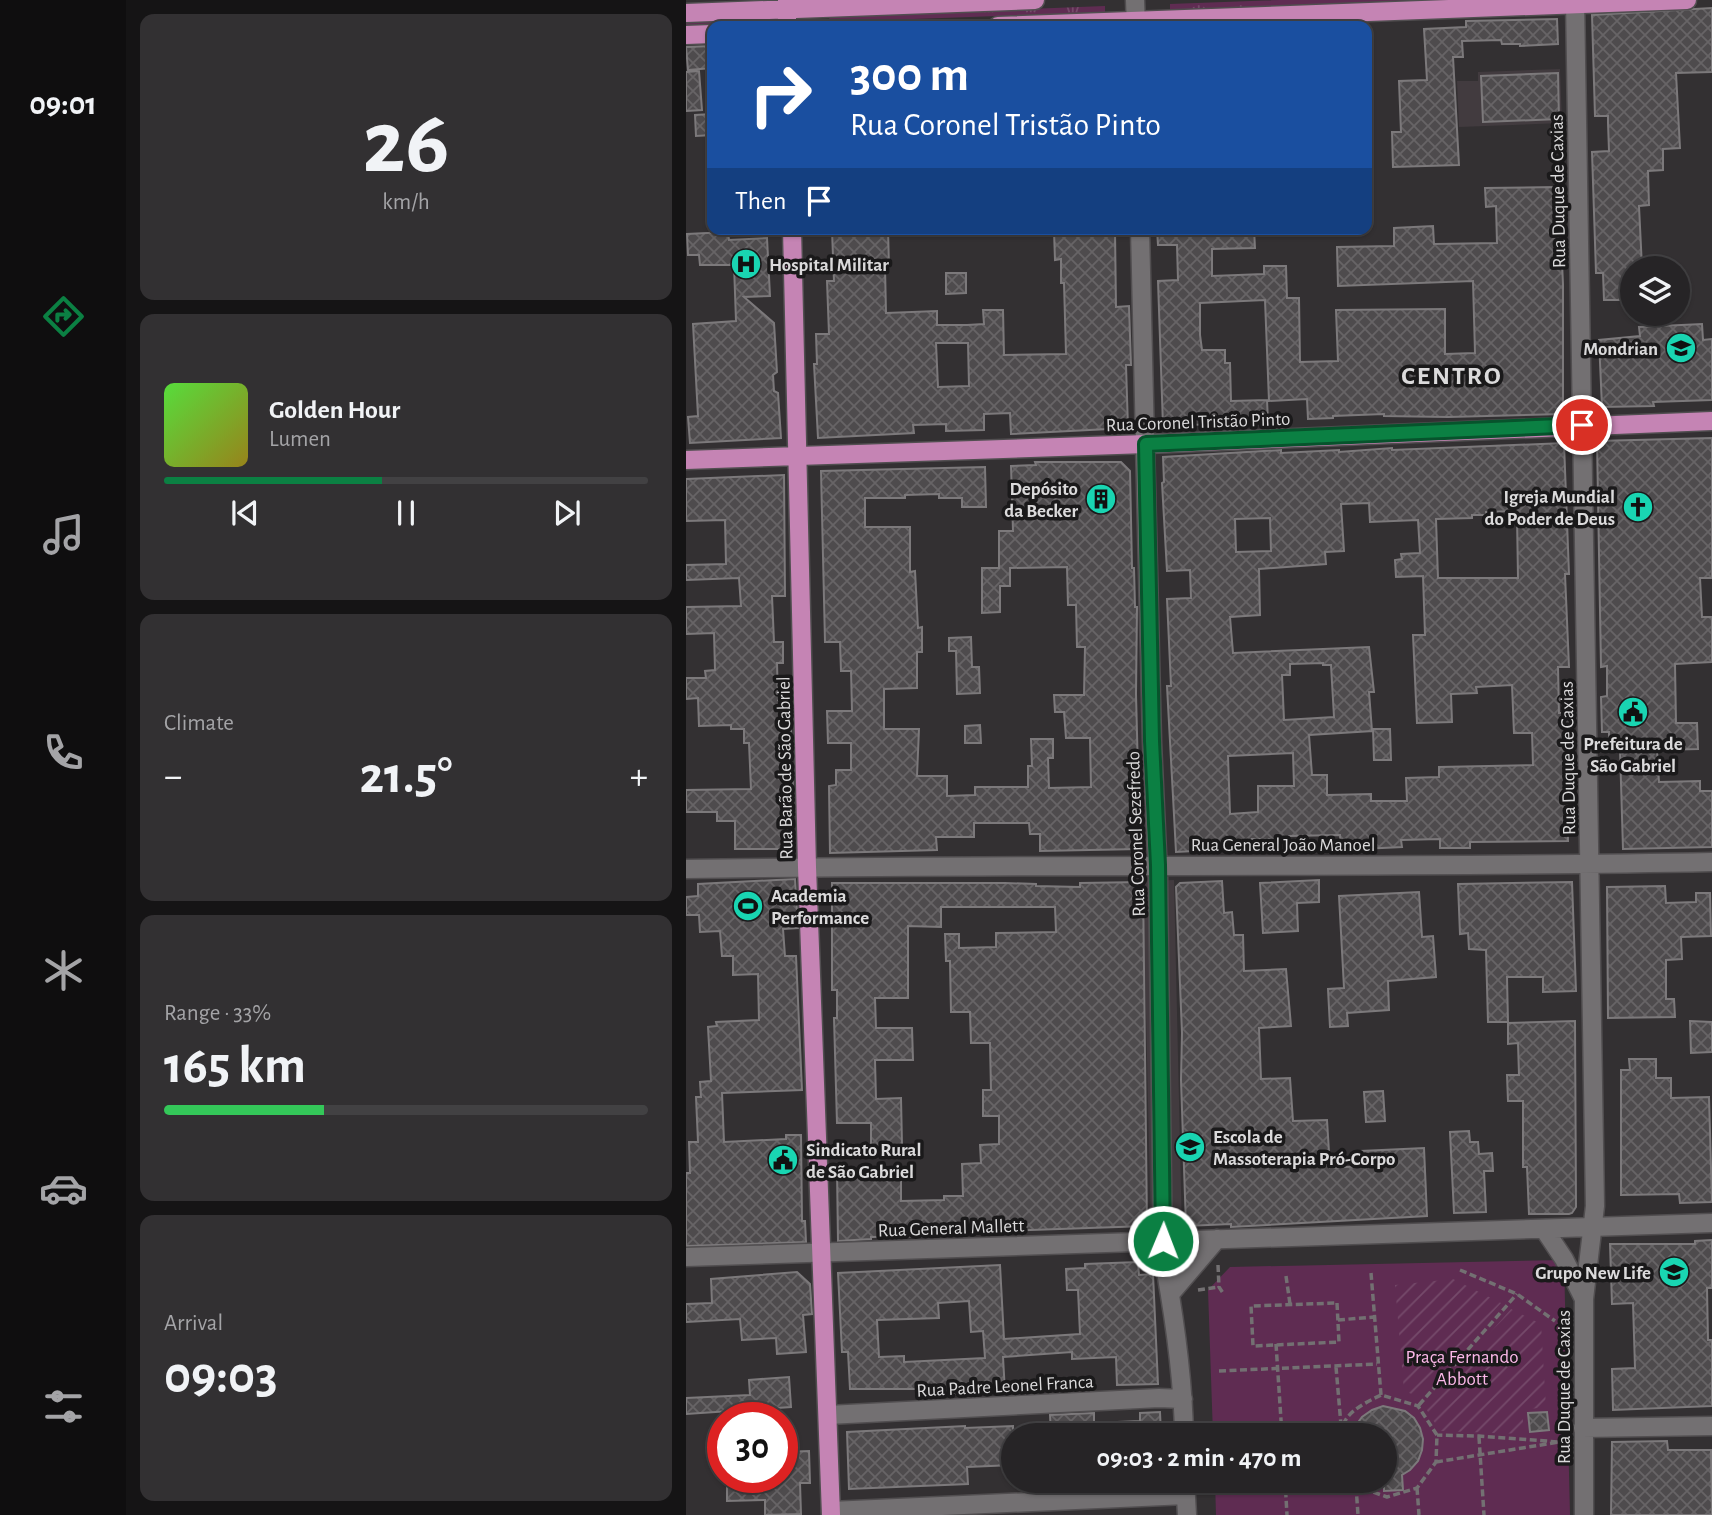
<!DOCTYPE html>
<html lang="en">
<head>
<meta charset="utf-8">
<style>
  :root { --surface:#262426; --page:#323032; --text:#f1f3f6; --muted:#a4a4a7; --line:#424143; --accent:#0b8043 }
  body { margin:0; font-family:"Alegreya Sans",sans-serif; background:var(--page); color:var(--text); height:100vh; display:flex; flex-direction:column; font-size:26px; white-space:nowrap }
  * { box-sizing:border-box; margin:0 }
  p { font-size:23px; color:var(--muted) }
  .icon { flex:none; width:38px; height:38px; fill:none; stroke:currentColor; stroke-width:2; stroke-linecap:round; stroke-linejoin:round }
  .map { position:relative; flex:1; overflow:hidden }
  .panel { display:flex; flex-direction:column; gap:14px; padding:14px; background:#151415; width:560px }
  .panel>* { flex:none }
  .top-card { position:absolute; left:21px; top:21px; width:665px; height:214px; border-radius:14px; box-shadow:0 2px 5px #0004,0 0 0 2px var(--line); background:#1a4fa0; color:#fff; overflow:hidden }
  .buttons { position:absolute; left:934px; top:256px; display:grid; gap:14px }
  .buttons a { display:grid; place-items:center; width:70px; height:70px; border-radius:50%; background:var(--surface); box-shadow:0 2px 5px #0004,0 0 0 2px var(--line); font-size:35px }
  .speed { position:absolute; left:21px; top:1402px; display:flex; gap:14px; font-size:35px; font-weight:700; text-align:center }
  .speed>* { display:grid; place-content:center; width:91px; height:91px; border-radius:50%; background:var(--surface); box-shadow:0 2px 5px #0004,0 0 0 2px var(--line); line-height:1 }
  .speed .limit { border:10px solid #d22; background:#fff; color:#111 }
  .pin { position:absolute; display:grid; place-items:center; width:60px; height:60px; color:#fff; margin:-30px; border:4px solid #fff; border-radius:50%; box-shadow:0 2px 7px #0007 }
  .me { position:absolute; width:77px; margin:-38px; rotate:1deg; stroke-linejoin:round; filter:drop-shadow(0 0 5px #0008) }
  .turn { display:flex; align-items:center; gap:24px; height:147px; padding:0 28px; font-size:32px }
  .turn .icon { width:91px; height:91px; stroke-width:2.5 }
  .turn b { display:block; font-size:49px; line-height:60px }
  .then { display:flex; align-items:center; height:66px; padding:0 28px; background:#0003; gap:14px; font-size:26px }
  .big { font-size:52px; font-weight:700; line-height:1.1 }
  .panel .tile { flex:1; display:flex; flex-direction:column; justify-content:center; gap:10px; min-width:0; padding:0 24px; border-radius:14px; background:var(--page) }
  .panel .dial { align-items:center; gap:0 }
  .dial b { font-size:91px; line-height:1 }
  .song { display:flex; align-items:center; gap:21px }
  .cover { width:84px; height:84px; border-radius:10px; background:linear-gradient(135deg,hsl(110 70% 55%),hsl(50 70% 35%)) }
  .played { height:7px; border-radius:4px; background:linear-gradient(90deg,var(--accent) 45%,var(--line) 45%) }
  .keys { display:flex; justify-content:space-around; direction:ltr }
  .heat { display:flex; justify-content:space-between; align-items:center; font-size:38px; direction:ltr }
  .charge { height:10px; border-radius:5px; background:linear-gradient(90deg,#34c759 33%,var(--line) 0) }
  .trip { position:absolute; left:315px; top:1423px; width:396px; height:70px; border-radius:35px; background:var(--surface); box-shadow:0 2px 5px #0004,0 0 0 2px var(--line); font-weight:700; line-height:70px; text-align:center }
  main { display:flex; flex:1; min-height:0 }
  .dock { display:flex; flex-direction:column; width:126px; justify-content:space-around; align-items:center; background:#0f0e0f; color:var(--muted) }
  .dock .icon { width:49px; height:49px }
  .dock .on { color:var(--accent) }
  .dock b { font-size:32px; color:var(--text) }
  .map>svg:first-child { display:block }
  .built { fill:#423b3f }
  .grass { fill:url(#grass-tufts) }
  .park { fill:#5f2c52 }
  .garden { fill:url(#garden-furrows) }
  .building { fill:url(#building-cross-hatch); stroke:#7c797b; stroke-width:2; fill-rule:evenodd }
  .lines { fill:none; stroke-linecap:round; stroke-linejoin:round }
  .minor-casing { stroke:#514e50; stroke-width:21 }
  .major-casing { stroke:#514e50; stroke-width:21 }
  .path { stroke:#737072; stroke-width:3.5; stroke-dasharray:7 3.5; stroke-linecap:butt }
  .minor { stroke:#737072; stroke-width:18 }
  .major { stroke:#c584b4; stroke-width:18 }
  .route-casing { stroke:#07532c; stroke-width:18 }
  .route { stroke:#0b8043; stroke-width:12 }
  .labels { text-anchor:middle; stroke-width:7; stroke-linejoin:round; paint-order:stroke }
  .street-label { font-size:19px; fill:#dbdadb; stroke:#1a191a }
  .poi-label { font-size:19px; font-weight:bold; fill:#dbdadb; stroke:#1a191a; text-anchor:start }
  .park-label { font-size:19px; fill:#fcb8e9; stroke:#1a191a }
  .district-label { font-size:26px; font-weight:bold; letter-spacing:2px; fill:#dbdadb; stroke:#1a191a }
</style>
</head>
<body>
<main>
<nav class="dock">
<b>09:01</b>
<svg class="icon on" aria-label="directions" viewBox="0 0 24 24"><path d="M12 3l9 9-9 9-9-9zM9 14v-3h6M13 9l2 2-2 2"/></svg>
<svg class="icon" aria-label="music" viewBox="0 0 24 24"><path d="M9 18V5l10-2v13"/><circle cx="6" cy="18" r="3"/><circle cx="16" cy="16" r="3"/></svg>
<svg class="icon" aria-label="phone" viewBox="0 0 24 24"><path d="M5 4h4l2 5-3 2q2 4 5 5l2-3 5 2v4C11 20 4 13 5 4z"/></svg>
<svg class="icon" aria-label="climate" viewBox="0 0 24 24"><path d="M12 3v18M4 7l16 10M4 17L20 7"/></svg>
<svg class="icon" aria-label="car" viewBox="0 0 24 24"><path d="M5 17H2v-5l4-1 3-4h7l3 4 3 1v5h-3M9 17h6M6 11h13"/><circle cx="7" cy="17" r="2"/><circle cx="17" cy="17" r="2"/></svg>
<svg class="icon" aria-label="filters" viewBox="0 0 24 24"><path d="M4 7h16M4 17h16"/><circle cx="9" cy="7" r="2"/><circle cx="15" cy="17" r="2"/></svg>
</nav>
<section class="panel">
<div class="tile dial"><b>26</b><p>km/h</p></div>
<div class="tile">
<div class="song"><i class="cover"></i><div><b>Golden Hour</b><p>Lumen</p></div></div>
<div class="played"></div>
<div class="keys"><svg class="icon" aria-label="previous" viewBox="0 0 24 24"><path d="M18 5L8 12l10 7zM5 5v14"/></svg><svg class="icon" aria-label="pause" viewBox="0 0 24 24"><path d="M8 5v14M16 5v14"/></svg><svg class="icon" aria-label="next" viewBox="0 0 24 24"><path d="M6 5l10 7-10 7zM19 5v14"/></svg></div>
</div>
<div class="tile"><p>Climate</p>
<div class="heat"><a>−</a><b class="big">21.5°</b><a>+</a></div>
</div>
<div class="tile"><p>Range · 33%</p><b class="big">165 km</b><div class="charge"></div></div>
<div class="tile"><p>Arrival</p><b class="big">09:03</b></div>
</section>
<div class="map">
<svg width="1026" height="1515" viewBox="0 0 1026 1515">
  <defs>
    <pattern id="grass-tufts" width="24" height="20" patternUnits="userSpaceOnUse" patternTransform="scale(1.75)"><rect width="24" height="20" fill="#5f2c52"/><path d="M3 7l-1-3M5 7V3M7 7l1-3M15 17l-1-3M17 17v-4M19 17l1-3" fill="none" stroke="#754a6a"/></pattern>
    <pattern id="garden-furrows" width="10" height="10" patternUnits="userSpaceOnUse" patternTransform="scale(1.75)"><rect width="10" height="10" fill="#5f2c52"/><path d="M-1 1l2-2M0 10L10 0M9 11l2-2" fill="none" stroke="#754a6a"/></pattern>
    <pattern id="building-cross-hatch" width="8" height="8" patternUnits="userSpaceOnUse" patternTransform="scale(1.75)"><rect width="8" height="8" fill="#4e4b4d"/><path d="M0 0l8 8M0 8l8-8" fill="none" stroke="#676466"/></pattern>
  </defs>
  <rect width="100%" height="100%" fill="#333032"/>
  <path class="built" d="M874 69 876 123 773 127 771 81H792V72Z
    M488 880 496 1233 465 1234 457 881Z"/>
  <path class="grass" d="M594 0H729L484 10V4Z
    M419 6V12L144 22 143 17Z
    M72 20 73 26 0 29V23Z"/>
  <path class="park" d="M878 1260 884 1515H530L529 1481 698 1480V1435H527L522 1290 544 1267Z"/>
  <path class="garden" d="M767 1279 815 1303 731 1396 718 1391 709 1285Z
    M825 1309 855 1324 860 1407 836 1410 838 1434 754 1431 739 1407Z"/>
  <path class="building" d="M1026 8V72L990 73 994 148 977 149V170L962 171 963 205 953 206 956 268H947V300H918L917 273H910L906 152 923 151 922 123V116H909L906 15Z
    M871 19 872 44 834 46V44H816L815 40 776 41 777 57H767L773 165 707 167 706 132H715L713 81 741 80 738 29 780 27V21Z
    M26 46V68L2 70 0 47Z
    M13 71 16 110 0 111V72Z
    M872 73 873 119 797 122 795 76Z
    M26 114V135L10 136 9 115Z
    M871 187 872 241H875L877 284V414L762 417 698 416V414L647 416V418L622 419 621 399 583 401 579 300 514 303V335L516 350H539V363H544L545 401 581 400 582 422 477 426 472 281 492 280 491 245H472L471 229H568L569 248 526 249V276L578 274V266H600L601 298H613L614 362 652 361 650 310 759 309V354L789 353 787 281 652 286 651 247 708 246V228L747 226 748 244 811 243 810 206 800 207 799 188Z
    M163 229H202L203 267H199L200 313 251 311V325H281L298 324 297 310H317L318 355 380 354 378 283H375V259L369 260 368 231H429L430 307 443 306 445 365H440L442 428 325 434 324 413 298 414V430L260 431V424L227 425 228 433 132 438 128 364H131L130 334H143L141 281H148L146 231ZM250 343H282L283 386 252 387Z
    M42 232 43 240 81 238 84 296 58 297 88 323 91 372 87 375 88 391 92 393 95 438 4 443 2 417 12 416 7 324 50 321 48 265H14L13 255H2L1 234Z
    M260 273H280V293L260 294Z
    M1016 324 1017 340 1026 339V400L967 402 968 406 916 407 913 340 954 336 953 327Z
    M1026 438V578H1014L1016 617H1026V662L989 664 990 723H1011L1012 749 971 750 973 782 1014 781V791H1026V847L937 849 934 750 923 751V732H916L915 697 921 696V666L915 667 911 441Z
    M878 443 883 574H879L883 667H872L873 713H883L885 755H880L882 841 784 842V848H754V839L715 840 716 847 655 850 654 835 603 836V839H566L567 848 490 852 481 686H485L481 599 505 598 504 570 481 571 476 483 478 482 477 457 595 450V453L653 450V452L706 448V450ZM683 503 684 522 732 520 734 553 715 554 716 559 709 560 710 577 737 576 739 635H727L731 723 766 722 765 694 791 693 790 687 826 685 828 733H846L847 765 753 767V777L720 778 721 801H685V794L641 795V775H626L623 735 686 731 683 692H688L683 647 547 653 544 617 574 615 573 569 640 564 639 552 658 551 655 504ZM827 511V517H831L832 578H752L750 519 786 518V515H800V512ZM584 518 585 551 550 552 549 519ZM637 663V665H645L648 717 598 720 596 675H604V664ZM607 753 608 786H572V812L544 814 542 756Z
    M349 462H435L444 471 446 568H448L449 607H451L450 694 454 849 354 851V834H344L343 823H288V837H250L251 850 144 853 143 786 150 785V770H165V743H142L141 711H166L165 671H155L154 642H139L135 471 299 467 300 507H276V498H253V494L219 495V498H179V527H224V572L229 571 232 628 236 627V652H231V688L198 689V729H233L231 776H261V796L289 795V787H342V766H346L345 739H367V758H362L363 788 405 787 404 738H380L378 712H369L368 695H398L399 647H391L390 605H382L381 567 324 568V586H314V612L296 613V568H313V531H327L325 466 350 465Z
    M98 475 99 596H86L88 642H97V663H91L92 700H104L108 816H105L106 844 100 849H49V821H31V812H0V790L65 789 63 743H58V729H45V725L13 726 12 698 0 699V678H20L19 671 29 670 28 633 0 634V607L55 606 53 578 0 580V565L40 564 39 520 0 521V479Z
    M285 637 286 667H293L294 693 271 694 270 651H263V638Z
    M294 725 295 743H279V726Z
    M687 729H704L705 760H688Z
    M109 879 112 928 97 929 99 956H110L116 1090 36 1093 38 1142 100 1139V1135H115L116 1221H119L120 1242 0 1246V1173H4L3 1142H12L10 1097H15L14 1082 25 1081 22 1027 31 1026 30 1022 73 1020 72 974 47 975V956H36L34 931 14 932 13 915H0V897L12 896V884Z
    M633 880V902L611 903 612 931 577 933 574 883Z
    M536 881 538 913 546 912 548 935H557L558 971 600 969 605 1026 573 1028 575 1079 604 1078 607 1121 641 1120 644 1168 676 1166 675 1151 738 1148 741 1216 545 1227V1224L500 1226 495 1080 496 1033 490 887 494 883Z
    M457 882 461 1226 258 1233V1236L185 1237V1239L152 1241 151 1170H186V1178H215V1201L258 1200V1196H277L276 1164 295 1163 294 1145 313 1144V1116H297V1090H305L304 1043H285L284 1012H265L264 961H260L259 934H273V948L310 947V933L370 932 369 907H255V927L222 926V998H189L190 1028H226L227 1060H189L190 1099 215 1098 216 1145 185 1146V1123H151L148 1018H151V990H146V883H319L350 884V886L394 887V883Z
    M886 882 890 991 857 992V977H821L822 1022H802L800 950 783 949 782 933 774 934 772 884Z
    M979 886 980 903 1010 902V893H1024L1025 936 995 937 996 959 980 960V999H988L989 1017 922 1018 921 887Z
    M733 892 736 937 747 936 750 977 702 981 703 1010 661 1013 662 1026 644 1027 642 989 658 988 653 896Z
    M889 1021 890 1207 886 1213 883 1214H843L841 1167H837V1101H822L821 1075H833L832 1043 822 1044V1023Z
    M1004 1021 1026 1022V1052L1005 1053Z
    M943 1059H970V1078H985V1098L1023 1097 1026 1202 994 1203 993 1194 935 1195V1070H944Z
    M697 1091 699 1121 680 1122 678 1092Z
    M783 1131 784 1142H792L793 1154 806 1153 807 1171H798L800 1212 768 1213 764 1132Z
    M1026 1240V1288H1021L1022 1340H1026V1406L927 1410 926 1369 949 1368 947 1303 926 1304 924 1244H1009V1241Z
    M452 1262 453 1275 467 1274 472 1384 431 1385 430 1357 386 1359V1352L317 1357 319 1392 239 1395V1389H164L162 1352H156L152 1273 314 1265 318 1339 394 1334 392 1290H381L380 1269 399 1268V1264ZM283 1301 285 1332 297 1331 299 1358 218 1362V1356L193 1357 191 1320 253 1318 252 1303Z
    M111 1272 124 1284 126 1314 117 1315 120 1352 91 1354 90 1338 56 1340 54 1319 0 1322V1304L26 1303 25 1279Z
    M103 1377 105 1407 0 1414V1398L64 1395 63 1380Z
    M697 1406 719 1411 728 1418 734 1428 737 1439 736 1450 732 1461 724 1470 716 1475 717 1490 698 1491V1435H663L676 1417 686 1410Z
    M474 1412 475 1435H365L364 1415 408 1413V1423L454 1421V1413Z
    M861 1412 863 1430 844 1432 842 1413Z
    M279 1426V1428L327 1426V1465L281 1467 282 1484 163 1489 161 1432Z
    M981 1441 982 1450H1025L1026 1515H925L926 1442Z
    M123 1451 124 1483H114L115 1514 79 1515V1500L41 1501V1484L84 1482 83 1477H96V1452Z"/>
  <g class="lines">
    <g class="minor-casing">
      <path id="minor" d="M449 0 450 26
        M889 0 909 1206 898 1299V1515
        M454 229 466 742 472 876 477 1255C488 1314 497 1374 498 1435
        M0 869C342 863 684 869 1026 862
        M858 1229 878 1259 898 1299
        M0 1257 1026 1223
        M485 1293 531 1239
        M142 1415 473 1398 497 1399
        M897 1428 1026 1426
        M499 1480 501 1515
        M145 1511 500 1495"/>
    </g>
    <g class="major-casing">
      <path id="major" d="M0 13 349 0
        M101 26V0
        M312 26 1001 0
        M0 35 26 34
        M106 229 121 867 145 1515
        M0 460 460 444 1026 421"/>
    </g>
    <path class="path" d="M532 1265 533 1287 537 1293
      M774 1270 831 1294 869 1321
      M685 1273 695 1395
      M600 1276 604 1304
      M512 1290 533 1287
      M651 1303 653 1342 567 1346 565 1306Z
      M652 1320 688 1317
      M590 1344 596 1435
      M650 1367 655 1425
      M533 1371 691 1364
      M733 1405 831 1294
      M655 1435C656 1413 677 1404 695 1395L732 1406 751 1435 750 1462 731 1488 701 1497 670 1486 667 1480
      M793 1437 798 1515
      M750 1462 873 1442 793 1436 751 1435
      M599 1480 601 1515
      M670 1486 672 1515
      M731 1488 733 1515"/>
    <use href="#minor" class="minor"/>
    <use href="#major" class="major"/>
  </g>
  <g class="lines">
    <g class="route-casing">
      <path id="route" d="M477 1241 472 865 466 741 460 444 896 425"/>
    </g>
    <use href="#route" class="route"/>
  </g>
  <defs>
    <g id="hospital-disc" transform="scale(1.575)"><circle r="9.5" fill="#19d5b2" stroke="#1a191a"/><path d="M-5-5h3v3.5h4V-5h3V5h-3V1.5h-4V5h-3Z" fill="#111"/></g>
    <g id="school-disc" transform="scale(1.575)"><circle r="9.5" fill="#19d5b2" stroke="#1a191a"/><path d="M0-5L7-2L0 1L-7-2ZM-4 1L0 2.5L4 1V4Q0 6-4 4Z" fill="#111"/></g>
    <g id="building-disc" transform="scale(1.575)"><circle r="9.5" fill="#19d5b2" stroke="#1a191a"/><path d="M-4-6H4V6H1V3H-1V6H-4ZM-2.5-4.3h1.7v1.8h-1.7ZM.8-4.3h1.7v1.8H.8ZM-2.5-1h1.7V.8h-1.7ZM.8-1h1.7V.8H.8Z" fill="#111"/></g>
    <g id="church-disc" transform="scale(1.575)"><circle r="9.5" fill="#19d5b2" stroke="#1a191a"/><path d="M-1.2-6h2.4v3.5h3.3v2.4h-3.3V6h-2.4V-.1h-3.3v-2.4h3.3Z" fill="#111"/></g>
    <g id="civic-disc" transform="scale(1.575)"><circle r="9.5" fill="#19d5b2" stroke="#1a191a"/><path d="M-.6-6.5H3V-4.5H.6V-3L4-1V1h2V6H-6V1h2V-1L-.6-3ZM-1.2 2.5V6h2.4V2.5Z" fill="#111"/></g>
    <g id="stadium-disc" transform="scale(1.575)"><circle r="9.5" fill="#19d5b2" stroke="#1a191a"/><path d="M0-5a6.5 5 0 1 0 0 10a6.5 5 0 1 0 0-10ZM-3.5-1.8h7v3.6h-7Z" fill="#111"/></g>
    <g id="university-disc" transform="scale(1.575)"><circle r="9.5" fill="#19d5b2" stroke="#1a191a"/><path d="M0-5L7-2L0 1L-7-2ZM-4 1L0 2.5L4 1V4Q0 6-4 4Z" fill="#111"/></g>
  </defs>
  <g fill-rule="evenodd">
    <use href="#hospital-disc" x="60" y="264"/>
    <use href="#school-disc" x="995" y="348"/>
    <use href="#building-disc" x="415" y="499"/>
    <use href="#church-disc" x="952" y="507"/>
    <use href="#civic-disc" x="947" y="712"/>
    <use href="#stadium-disc" x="62" y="906"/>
    <use href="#school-disc" x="504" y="1147"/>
    <use href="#civic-disc" x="97" y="1160"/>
    <use href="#university-disc" x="988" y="1272"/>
  </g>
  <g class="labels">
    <g class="street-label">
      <text transform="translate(871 191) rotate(-91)" y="7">Rua Duque de Caxias</text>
      <text transform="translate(512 421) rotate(-2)" y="7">Rua Coronel Tristão Pinto</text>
      <text transform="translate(881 758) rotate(-91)" y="7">Rua Duque de Caxias</text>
      <text transform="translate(98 768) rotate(-91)" y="7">Rua Barão de São Gabriel</text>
      <text transform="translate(449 834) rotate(-92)" y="7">Rua Coronel Sezefredo</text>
      <text x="597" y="851">Rua General João Manoel</text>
      <text transform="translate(265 1227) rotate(-2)" y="7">Rua General Mallett</text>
      <text transform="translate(319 1385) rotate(-3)" y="7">Rua Padre Leonel Franca</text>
      <text transform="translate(877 1387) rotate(-90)" y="7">Rua Duque de Caxias</text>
    </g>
    <g class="poi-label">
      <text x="83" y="271">Hospital Militar</text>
      <text x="972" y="355" text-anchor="end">Mondrian</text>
      <text x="392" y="495" text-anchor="end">Depósito<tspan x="392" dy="22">da Becker</tspan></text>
      <text x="929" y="503" text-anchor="end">Igreja Mundial<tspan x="929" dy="22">do Poder de Deus</tspan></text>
      <text x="947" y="750" text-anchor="middle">Prefeitura de<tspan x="947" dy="22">São Gabriel</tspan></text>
      <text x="85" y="902">Academia<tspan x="85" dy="22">Performance</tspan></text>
      <text x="527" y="1143">Escola de<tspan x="527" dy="22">Massoterapia Pró-Corpo</tspan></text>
      <text x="120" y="1156">Sindicato Rural<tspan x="120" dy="22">de São Gabriel</tspan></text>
      <text x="965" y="1279" text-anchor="end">Grupo New Life</text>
    </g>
    <g class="park-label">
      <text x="776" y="1363">Praça Fernando<tspan x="776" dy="22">Abbott</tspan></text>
    </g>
    <g class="district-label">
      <text x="766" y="384">CENTRO</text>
    </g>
  </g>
</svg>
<div class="buttons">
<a><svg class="icon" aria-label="layers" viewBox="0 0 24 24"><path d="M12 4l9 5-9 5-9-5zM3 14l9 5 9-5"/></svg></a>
</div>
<div class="speed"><div class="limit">30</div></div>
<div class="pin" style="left:896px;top:425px;background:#d93025"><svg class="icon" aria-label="arrive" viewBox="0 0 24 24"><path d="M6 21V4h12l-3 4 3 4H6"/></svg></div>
<svg class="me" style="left:477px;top:1241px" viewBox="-20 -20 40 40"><circle r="17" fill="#0b8043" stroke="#fff" stroke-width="3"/><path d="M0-11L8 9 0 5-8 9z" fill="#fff"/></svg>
<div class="trip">09:03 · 2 min · 470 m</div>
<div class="top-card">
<div class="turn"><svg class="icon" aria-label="right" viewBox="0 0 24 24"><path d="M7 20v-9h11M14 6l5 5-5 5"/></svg><div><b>300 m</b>Rua Coronel Tristão Pinto</div></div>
<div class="then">Then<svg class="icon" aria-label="arrive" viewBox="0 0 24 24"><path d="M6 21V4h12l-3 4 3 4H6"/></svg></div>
</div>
</div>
</main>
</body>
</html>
